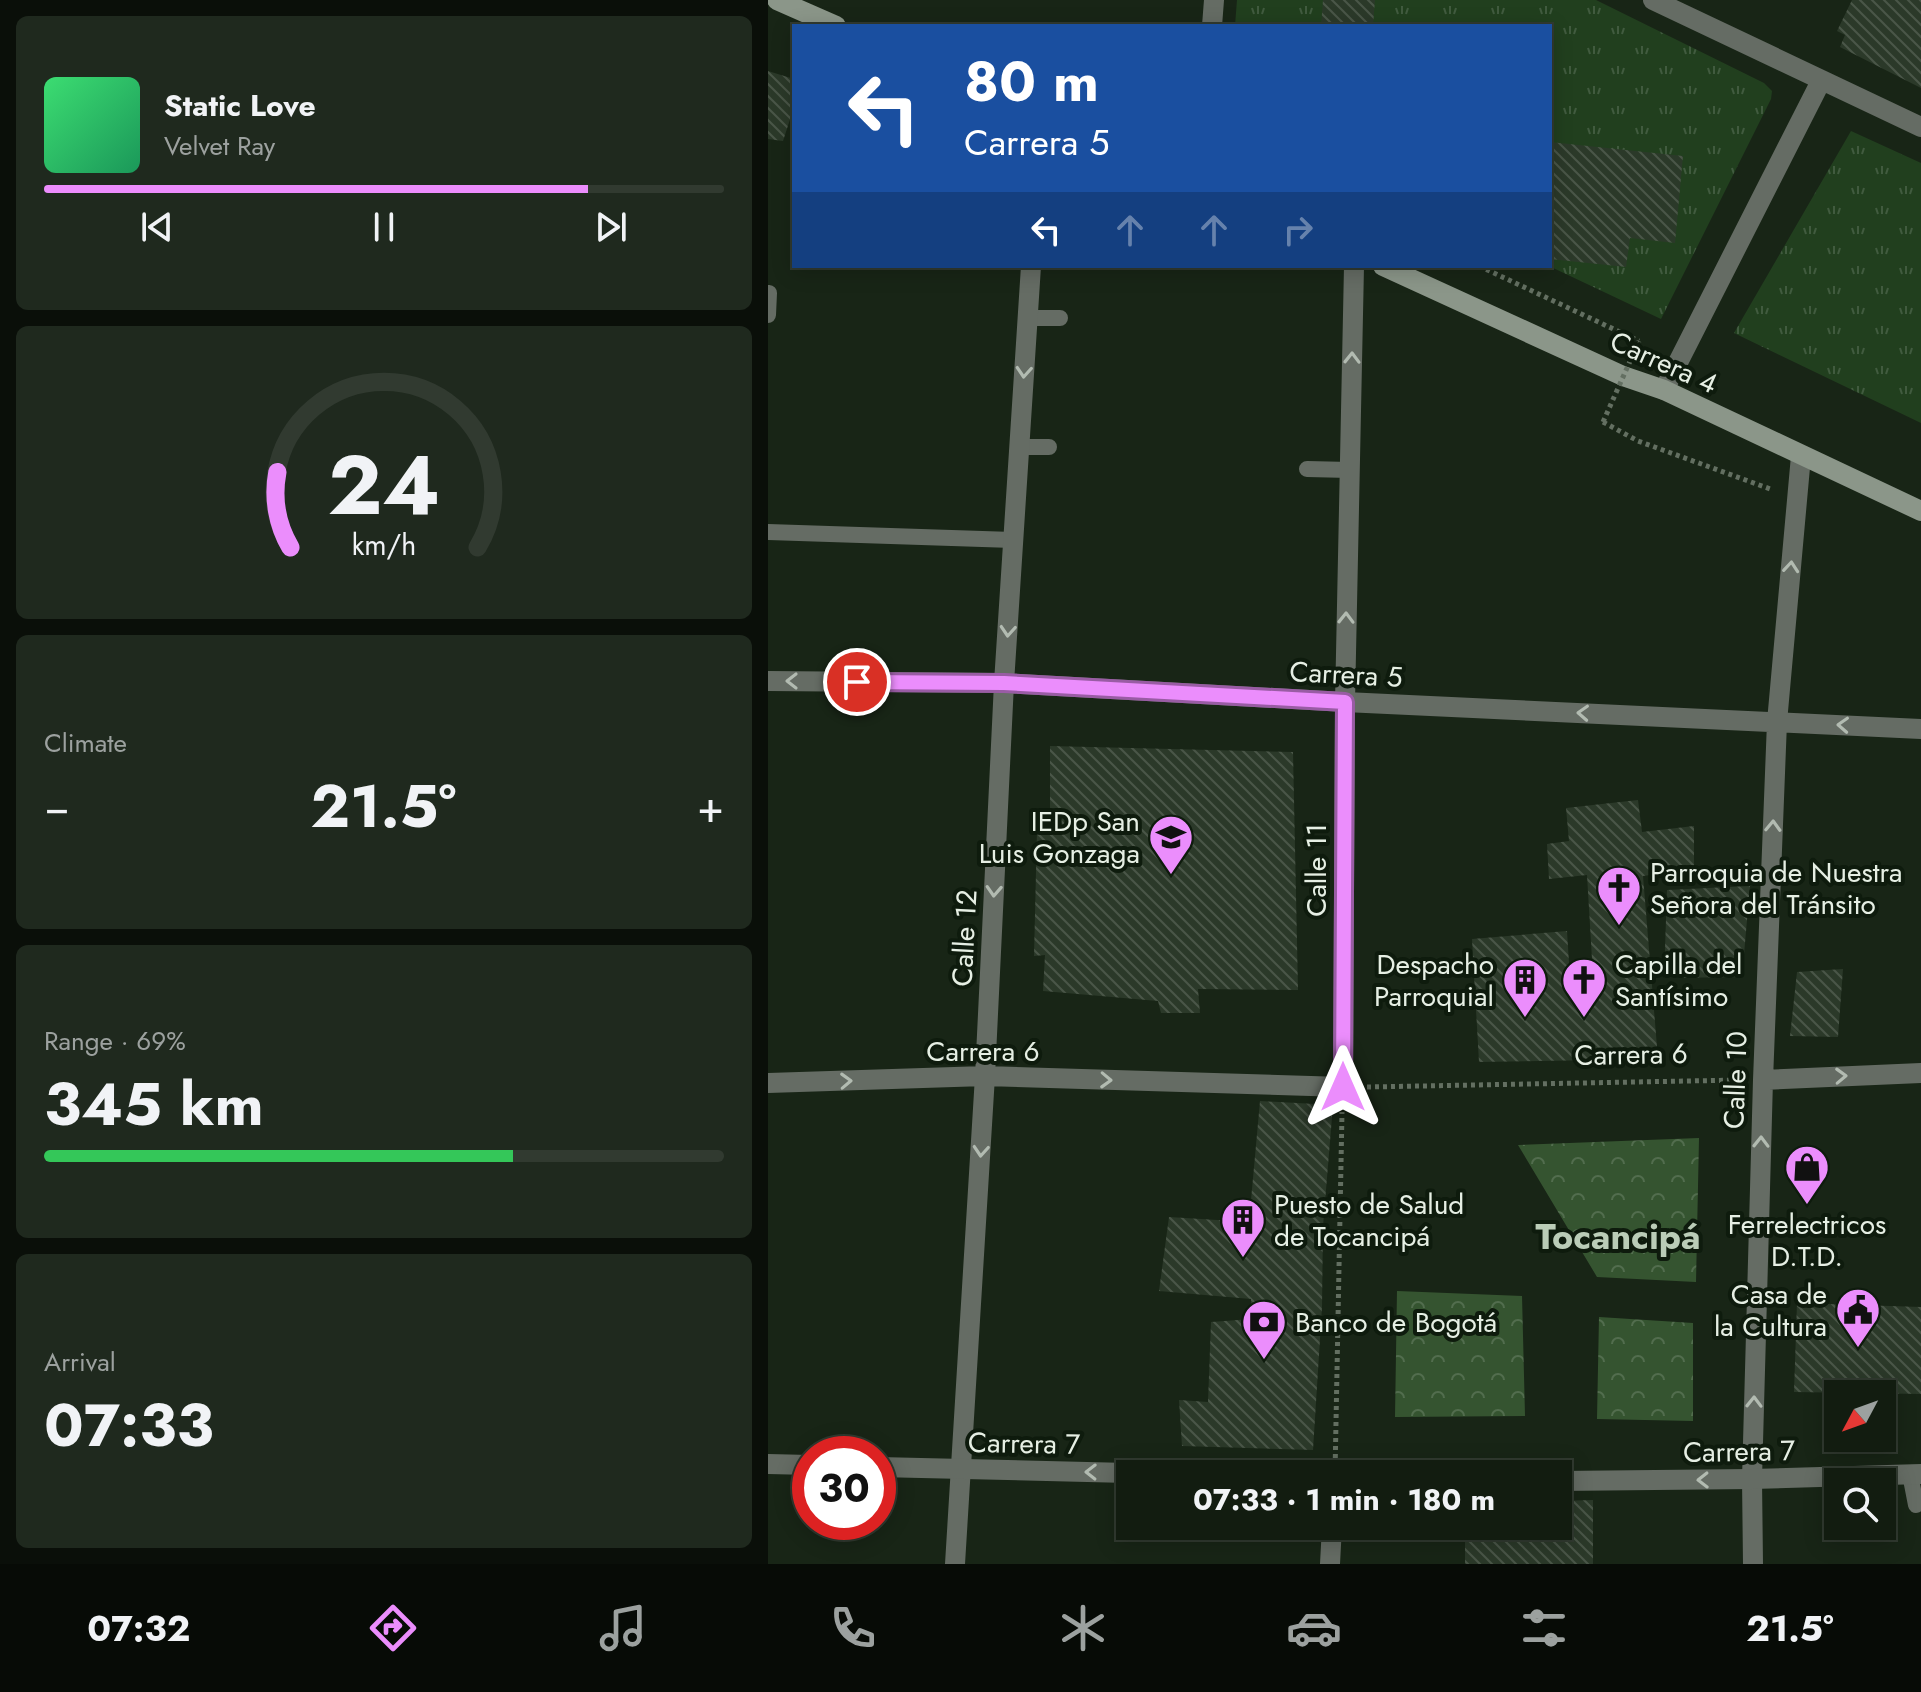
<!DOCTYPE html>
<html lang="en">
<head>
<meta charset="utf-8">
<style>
  :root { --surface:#121c10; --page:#1f291e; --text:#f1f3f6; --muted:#9ca19f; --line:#313a30; --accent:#eb8dfc }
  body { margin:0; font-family:Jost,sans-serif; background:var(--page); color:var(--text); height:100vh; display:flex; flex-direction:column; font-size:30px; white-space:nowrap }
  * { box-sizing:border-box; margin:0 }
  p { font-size:26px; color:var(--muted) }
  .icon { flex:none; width:44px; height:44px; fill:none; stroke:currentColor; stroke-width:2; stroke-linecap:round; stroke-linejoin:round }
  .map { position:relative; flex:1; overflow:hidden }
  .side { display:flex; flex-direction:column; gap:16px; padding:16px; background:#0a0f09; width:768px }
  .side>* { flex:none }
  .guide { position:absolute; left:24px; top:24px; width:760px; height:244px; border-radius:0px; box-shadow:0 4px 20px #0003,0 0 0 2px var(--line); background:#1a4fa0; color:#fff; overflow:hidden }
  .needle { width:52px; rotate:229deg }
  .tools { position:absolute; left:1056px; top:1380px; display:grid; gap:16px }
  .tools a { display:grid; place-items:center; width:72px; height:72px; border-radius:0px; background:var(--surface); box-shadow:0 4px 20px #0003,0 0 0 2px var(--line); font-size:40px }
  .speed { position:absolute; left:24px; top:1436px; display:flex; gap:16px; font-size:40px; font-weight:700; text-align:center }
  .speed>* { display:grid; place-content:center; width:104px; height:104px; border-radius:50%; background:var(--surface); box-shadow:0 4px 20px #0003,0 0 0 2px var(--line); line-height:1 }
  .speed .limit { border:12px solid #d22; background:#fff; color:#111 }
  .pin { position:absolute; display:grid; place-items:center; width:68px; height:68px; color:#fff; margin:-34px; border:4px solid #fff; border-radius:50%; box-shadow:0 2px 8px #0007 }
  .me { position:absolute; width:88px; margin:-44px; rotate:0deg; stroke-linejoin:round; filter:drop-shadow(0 0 6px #0008) }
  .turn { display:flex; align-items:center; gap:28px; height:168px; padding:0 40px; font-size:36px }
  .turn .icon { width:104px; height:104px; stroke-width:2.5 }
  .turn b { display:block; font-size:56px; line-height:68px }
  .lanes { display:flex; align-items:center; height:76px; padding:0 40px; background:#0003; justify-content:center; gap:40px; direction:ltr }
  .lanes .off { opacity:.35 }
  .big { font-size:60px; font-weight:700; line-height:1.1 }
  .side .card { flex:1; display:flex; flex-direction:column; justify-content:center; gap:12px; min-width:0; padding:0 28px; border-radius:12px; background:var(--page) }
  .side .dial { align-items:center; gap:0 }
  .dial svg { height:208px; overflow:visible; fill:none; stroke:var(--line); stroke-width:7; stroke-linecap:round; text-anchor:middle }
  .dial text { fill:var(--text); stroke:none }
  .song { display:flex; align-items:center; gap:24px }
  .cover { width:96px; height:96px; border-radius:12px; background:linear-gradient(135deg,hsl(140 70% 55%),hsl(150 70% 35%)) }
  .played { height:8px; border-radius:4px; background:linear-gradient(90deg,var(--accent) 80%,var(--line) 80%) }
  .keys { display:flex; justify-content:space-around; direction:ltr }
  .heat { display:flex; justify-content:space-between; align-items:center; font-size:44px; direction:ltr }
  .charge { height:12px; border-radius:6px; background:linear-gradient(90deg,#34c759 69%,var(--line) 0) }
  .trip { position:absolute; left:348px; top:1460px; width:456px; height:80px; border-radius:0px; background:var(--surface); box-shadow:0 4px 20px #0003,0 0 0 2px var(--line); font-weight:700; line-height:80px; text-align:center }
  .dock { display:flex; height:128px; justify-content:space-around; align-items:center; background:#070b06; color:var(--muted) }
  .dock .icon { width:56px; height:56px }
  .dock .current { color:var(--accent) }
  .dock b { font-size:36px; color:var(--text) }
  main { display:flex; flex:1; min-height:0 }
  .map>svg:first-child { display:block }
  .grass { fill:url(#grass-tufts) }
  .forest { fill:url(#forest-crowns) }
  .building { fill:url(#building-back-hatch) }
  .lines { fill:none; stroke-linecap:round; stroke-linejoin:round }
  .path { stroke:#636f61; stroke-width:5; stroke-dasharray:4 4; stroke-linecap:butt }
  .service { stroke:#656c64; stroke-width:16 }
  .minor { stroke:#656c64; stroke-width:20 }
  .tertiary { stroke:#656c64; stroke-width:20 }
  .secondary { stroke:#8b9689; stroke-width:20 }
  .path-bridge { stroke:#636f61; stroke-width:5; stroke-dasharray:4 4; stroke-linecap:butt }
  .oneway { stroke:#b2bbb1 }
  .route-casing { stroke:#995ca4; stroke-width:20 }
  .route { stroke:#eb8dfc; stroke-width:14 }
  .labels { text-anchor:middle; stroke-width:8; stroke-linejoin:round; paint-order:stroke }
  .street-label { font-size:28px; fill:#e6efe4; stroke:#0e1b0d }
  .poi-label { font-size:28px; fill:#e6efe4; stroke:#0e1b0d; text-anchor:start }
  .district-label { font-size:36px; font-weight:bold; fill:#baccb7; stroke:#0e1b0d }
</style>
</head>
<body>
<main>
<section class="side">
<div class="card">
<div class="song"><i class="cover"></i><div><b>Static Love</b><p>Velvet Ray</p></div></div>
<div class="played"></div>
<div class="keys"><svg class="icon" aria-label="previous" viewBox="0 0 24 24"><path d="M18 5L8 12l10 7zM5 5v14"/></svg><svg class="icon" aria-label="pause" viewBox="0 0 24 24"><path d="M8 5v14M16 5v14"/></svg><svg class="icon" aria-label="next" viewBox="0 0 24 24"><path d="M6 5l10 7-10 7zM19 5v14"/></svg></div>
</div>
<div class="card dial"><svg viewBox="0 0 100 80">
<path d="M14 69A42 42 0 1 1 86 69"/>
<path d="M14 69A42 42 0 0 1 9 40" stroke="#eb8dfc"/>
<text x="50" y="56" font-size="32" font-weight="700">24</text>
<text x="50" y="72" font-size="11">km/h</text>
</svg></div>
<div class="card"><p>Climate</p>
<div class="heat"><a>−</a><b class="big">21.5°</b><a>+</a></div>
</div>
<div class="card"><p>Range · 69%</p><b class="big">345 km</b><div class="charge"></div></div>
<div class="card"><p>Arrival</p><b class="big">07:33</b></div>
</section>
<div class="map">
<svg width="1153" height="1564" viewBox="0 0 1153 1564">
  <defs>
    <pattern id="grass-tufts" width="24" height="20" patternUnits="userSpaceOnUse" patternTransform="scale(2)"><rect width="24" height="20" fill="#213f1e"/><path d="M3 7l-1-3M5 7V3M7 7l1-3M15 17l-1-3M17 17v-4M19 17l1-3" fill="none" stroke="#415b3f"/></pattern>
    <pattern id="forest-crowns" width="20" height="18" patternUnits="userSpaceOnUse" patternTransform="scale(2)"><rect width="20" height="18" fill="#355430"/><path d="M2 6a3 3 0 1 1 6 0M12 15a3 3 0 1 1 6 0" fill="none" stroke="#526d4e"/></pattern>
    <pattern id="building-back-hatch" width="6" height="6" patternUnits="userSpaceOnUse" patternTransform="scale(2)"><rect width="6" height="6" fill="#2b3929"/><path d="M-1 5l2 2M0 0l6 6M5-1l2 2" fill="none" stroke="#4a5648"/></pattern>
  </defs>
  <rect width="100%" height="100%" fill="#182516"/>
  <path class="grass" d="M469 0H828L996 83 1004 91 1003 99 893 319 781 266 782 26H467Z
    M1083 131 1153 163V423L966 333Z"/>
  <path class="forest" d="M931 1138 928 1282 829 1277 750 1145Z
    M629 1291 754 1296 757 1416 627 1417Z
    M831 1317 925 1323V1421L829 1419Z"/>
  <path class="building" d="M555 0H607L605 26H553Z
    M1084 0H1153V88L1072 47 1077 35 1069 31Z
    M0 71 26 79V107L15 141 0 139Z
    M782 142 915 156 907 243 862 238 858 267 782 259Z
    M282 746 525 752 530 990 430 989 432 1013H393L390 1001 275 991 277 955 266 956 269 830H282Z
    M870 800 874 832 926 826V869L875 876 890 1059 711 1062 704 939 799 931 802 979 825 976 819 875 781 879 779 844 801 841 798 808Z
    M982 886 974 977 896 978 899 890Z
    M1075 969 1070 1037 1022 1036 1029 972Z
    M492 1101 565 1105 555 1226 554 1307 545 1450 414 1446 411 1400 440 1402 443 1322 483 1319V1299L391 1291 401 1217 481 1222Z
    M1029 1303 1153 1307V1394L1026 1392Z
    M825 1500V1564H697V1526H790V1501Z"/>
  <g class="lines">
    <path class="path" d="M711 266 871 341
      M835 422 870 441 1005 490
      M599 1087 973 1080
      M567 1474 574 1112"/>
    <path class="service" d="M0 315 1 293
      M259 318H292
      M251 447H281
      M539 469 582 470
      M0 532 245 540
      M1142 1474 1148 1505"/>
    <path class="minor" d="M885 0 1153 127
      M896 390 1053 81
      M0 681 236 683 577 702 1153 729
      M995 1080 1153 1073
      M0 1083 217 1076 575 1087 577 702 586 266
      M187 1564 217 1076 236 683 263 266
      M562 1564 564 1526
      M985 1564 984 1479 995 1080 1009 722 1033 456"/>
    <path class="tertiary" d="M444 26 446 0
      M0 1464 42 1465
      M110 1467 401 1474
      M790 1481 984 1479 1153 1474"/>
    <path class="secondary" d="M9 0 68 26
      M615 266 855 376 896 390 1153 511"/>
    <path class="path-bridge" d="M835 422 871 341"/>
  </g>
  <defs><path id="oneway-chevron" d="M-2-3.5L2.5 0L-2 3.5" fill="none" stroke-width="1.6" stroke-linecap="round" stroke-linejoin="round" transform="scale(2)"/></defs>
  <g class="oneway">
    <use href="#oneway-chevron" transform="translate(584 358) rotate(-89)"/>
    <use href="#oneway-chevron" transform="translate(256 372) rotate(94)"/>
    <use href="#oneway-chevron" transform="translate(1023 567) rotate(-85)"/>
    <use href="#oneway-chevron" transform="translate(578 618) rotate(-89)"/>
    <use href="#oneway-chevron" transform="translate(240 631) rotate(94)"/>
    <use href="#oneway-chevron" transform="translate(24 681) rotate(-180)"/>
    <use href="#oneway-chevron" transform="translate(815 713) rotate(-177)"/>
    <use href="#oneway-chevron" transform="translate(1075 725) rotate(-177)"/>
    <use href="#oneway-chevron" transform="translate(1005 826) rotate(-88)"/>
    <use href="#oneway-chevron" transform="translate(226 891) rotate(93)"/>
    <use href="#oneway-chevron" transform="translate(1073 1076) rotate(-2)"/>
    <use href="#oneway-chevron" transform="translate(338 1080) rotate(2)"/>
    <use href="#oneway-chevron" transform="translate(78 1081) rotate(-2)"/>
    <use href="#oneway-chevron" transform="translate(993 1142) rotate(-89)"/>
    <use href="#oneway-chevron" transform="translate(213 1151) rotate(94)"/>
    <use href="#oneway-chevron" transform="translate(986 1402) rotate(-89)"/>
    <use href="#oneway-chevron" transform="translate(323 1472) rotate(-179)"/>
    <use href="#oneway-chevron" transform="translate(935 1480) rotate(179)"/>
  </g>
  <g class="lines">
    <g class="route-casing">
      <path id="route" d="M89 682 236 683 577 702 575 1087"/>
    </g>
    <use href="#route" class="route"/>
  </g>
  <defs>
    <g id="school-pin" transform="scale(2.3)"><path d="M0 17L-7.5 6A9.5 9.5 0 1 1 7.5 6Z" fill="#eb8dfc" stroke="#0e1b0d"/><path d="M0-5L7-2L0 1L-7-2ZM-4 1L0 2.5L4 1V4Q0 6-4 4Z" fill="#111"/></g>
    <g id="church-pin" transform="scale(2.3)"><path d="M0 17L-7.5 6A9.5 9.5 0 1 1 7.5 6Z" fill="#eb8dfc" stroke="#0e1b0d"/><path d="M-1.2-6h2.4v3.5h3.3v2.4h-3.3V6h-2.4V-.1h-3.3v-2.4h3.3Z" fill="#111"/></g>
    <g id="building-pin" transform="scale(2.3)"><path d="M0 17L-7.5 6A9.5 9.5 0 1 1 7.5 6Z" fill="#eb8dfc" stroke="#0e1b0d"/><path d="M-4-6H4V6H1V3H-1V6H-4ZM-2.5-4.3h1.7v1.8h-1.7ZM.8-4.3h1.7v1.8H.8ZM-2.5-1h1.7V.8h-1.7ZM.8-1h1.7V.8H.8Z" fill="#111"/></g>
    <g id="shop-pin" transform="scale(2.3)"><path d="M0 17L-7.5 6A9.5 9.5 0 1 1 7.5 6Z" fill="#eb8dfc" stroke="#0e1b0d"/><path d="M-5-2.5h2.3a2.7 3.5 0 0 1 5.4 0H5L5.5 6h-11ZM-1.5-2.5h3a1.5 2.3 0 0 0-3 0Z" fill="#111"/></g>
    <g id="civic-pin" transform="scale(2.3)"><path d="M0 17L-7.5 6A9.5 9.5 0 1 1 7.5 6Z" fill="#eb8dfc" stroke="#0e1b0d"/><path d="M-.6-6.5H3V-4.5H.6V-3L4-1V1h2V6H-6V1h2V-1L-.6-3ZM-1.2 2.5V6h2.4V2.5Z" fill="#111"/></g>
    <g id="bank-pin" transform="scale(2.3)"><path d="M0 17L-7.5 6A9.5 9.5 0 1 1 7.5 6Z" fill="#eb8dfc" stroke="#0e1b0d"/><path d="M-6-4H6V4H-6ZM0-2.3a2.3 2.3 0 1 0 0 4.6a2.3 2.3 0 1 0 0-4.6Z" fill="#111"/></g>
  </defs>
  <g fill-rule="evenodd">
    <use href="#school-pin" x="403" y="837"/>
    <use href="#church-pin" x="851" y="888"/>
    <use href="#building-pin" x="757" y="980"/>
    <use href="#church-pin" x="816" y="980"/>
    <use href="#shop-pin" x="1039" y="1167"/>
    <use href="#building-pin" x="475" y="1220"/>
    <use href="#civic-pin" x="1090" y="1310"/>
    <use href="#bank-pin" x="496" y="1322"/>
  </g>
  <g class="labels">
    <g class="street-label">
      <text transform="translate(896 362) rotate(24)" y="10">Carrera 4</text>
      <text transform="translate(578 674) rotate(3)" y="10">Carrera 5</text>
      <text transform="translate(548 870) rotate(-90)" y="10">Calle 11</text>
      <text transform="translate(196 938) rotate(-87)" y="10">Calle 12</text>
      <text x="215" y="1061">Carrera 6</text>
      <text transform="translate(863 1054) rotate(-1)" y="10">Carrera 6</text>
      <text transform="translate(967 1080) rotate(-88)" y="10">Calle 10</text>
      <text transform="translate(256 1443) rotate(1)" y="10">Carrera 7</text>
      <text transform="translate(971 1451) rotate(-1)" y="10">Carrera 7</text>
    </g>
    <g class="poi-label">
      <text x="372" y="831" text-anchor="end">IEDp San<tspan x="372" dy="32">Luis Gonzaga</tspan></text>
      <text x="882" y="882">Parroquia de Nuestra<tspan x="882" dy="32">Señora del Tránsito</tspan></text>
      <text x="726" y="974" text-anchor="end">Despacho<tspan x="726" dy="32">Parroquial</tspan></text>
      <text x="847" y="974">Capilla del<tspan x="847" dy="32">Santísimo</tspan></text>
      <text x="506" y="1214">Puesto de Salud<tspan x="506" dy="32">de Tocancipá</tspan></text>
      <text x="1039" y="1234" text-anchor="middle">Ferrelectricos<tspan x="1039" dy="32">D.T.D.</tspan></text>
      <text x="1059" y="1304" text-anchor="end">Casa de<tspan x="1059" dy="32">la Cultura</tspan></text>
      <text x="527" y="1332">Banco de Bogotá</text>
    </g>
    <g class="district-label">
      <text x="850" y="1249">Tocancipá</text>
    </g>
  </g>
</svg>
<div class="tools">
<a><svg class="needle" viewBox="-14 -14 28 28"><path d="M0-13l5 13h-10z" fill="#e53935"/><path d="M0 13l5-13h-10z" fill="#9ca19f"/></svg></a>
<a><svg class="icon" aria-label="search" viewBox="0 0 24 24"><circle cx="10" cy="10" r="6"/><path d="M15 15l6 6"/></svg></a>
</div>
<div class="speed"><div class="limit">30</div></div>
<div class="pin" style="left:89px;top:682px;background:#d93025"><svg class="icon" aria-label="arrive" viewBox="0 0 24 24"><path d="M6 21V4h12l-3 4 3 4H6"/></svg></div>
<svg class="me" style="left:575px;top:1087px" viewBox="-20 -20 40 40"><path d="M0-17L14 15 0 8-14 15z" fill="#eb8dfc" stroke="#fff" stroke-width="4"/></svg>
<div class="trip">07:33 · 1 min · 180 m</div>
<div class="guide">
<div class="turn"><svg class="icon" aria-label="left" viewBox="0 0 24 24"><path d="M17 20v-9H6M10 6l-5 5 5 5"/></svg><div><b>80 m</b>Carrera 5</div></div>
<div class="lanes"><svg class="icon" aria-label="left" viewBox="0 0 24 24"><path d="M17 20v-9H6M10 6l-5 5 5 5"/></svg><svg class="icon off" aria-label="ahead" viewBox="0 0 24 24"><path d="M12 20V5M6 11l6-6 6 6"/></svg><svg class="icon off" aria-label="ahead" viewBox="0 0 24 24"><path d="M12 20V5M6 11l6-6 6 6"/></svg><svg class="icon off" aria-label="right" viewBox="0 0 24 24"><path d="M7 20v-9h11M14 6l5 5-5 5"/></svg></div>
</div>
</div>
</main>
<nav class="dock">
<b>07:32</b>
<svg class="icon current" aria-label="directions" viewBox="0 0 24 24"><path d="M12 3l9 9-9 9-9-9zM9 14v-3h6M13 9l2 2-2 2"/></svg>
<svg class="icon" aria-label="music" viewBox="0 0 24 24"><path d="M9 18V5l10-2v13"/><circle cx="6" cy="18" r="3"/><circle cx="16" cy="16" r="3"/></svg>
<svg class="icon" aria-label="phone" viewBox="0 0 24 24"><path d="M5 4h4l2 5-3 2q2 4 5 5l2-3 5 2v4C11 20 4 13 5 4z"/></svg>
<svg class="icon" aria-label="climate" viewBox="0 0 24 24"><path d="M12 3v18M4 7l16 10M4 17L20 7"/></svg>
<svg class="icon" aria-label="car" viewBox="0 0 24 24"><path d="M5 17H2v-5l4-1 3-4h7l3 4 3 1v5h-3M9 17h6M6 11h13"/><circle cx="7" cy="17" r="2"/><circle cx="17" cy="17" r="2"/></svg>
<svg class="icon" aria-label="filters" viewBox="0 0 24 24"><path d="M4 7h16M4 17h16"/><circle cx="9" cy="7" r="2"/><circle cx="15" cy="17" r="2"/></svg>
<b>21.5°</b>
</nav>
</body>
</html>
